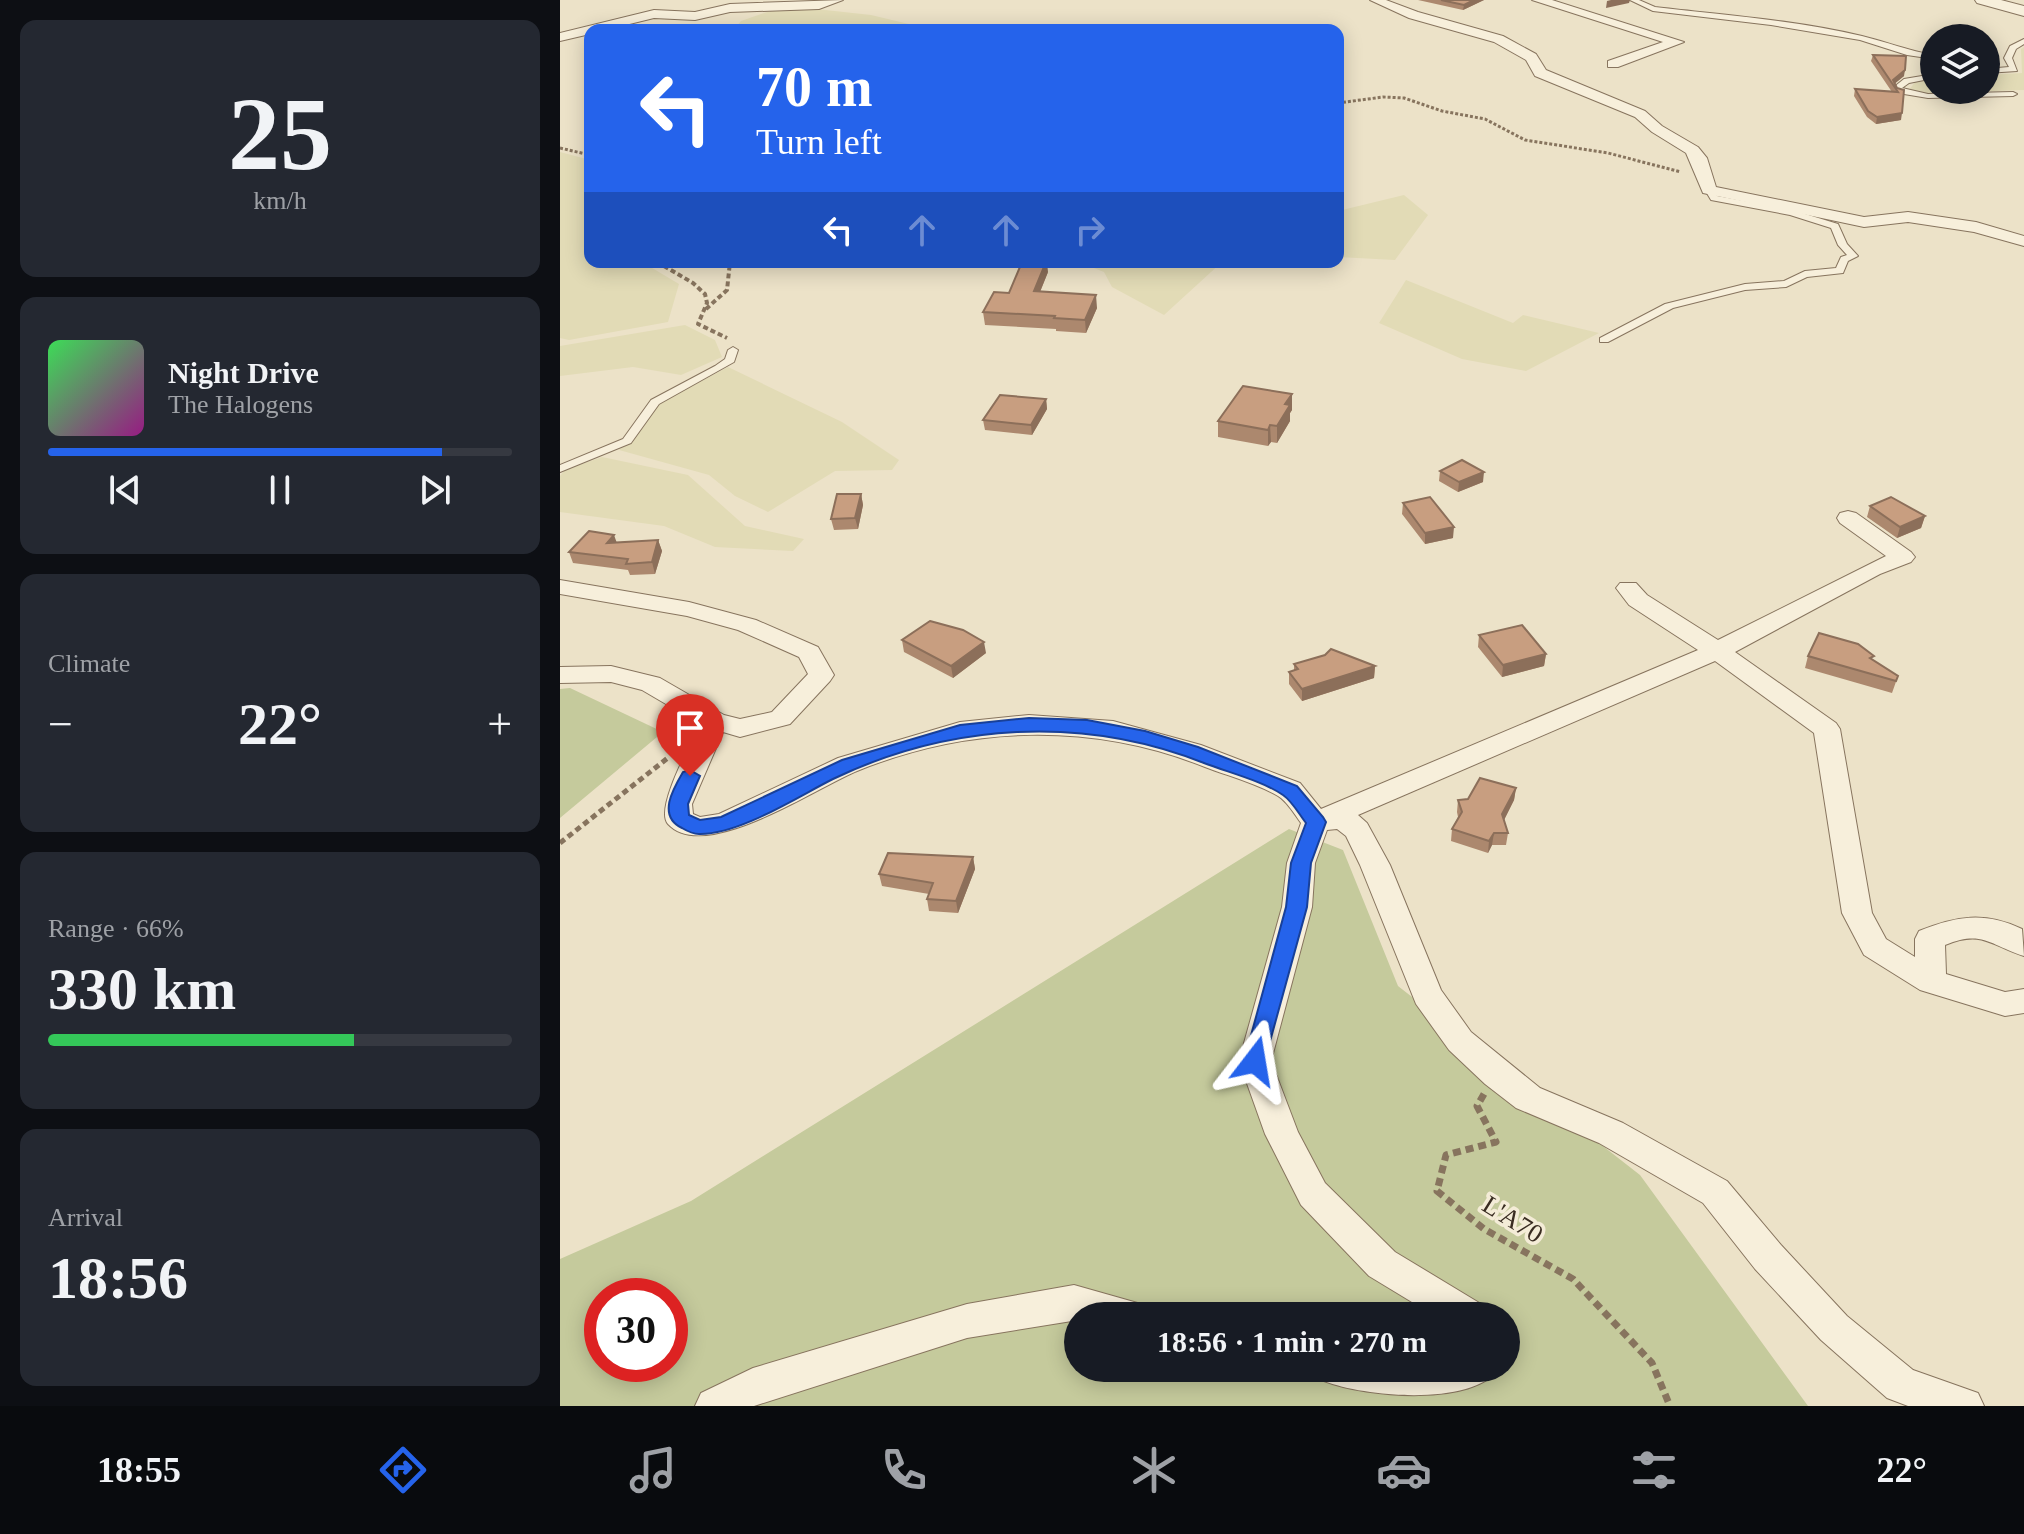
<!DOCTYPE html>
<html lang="en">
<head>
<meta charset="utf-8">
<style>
  :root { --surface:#171b24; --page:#242831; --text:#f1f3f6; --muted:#9ea1a6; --line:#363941; --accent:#2563eb }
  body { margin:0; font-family:Georgia,serif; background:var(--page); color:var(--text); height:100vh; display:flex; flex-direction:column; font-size:30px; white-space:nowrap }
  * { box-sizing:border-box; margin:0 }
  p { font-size:26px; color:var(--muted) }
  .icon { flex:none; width:44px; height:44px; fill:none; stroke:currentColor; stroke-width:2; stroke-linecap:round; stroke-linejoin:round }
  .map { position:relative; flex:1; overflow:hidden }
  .sheet { display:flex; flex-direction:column; gap:20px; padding:20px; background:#0d0f14; width:560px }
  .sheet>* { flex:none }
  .hud { position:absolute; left:24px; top:24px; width:760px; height:244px; border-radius:16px; box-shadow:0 4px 20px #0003; background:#2563eb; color:#fff; overflow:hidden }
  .fabs { position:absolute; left:1360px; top:24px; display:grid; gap:16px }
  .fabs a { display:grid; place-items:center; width:80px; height:80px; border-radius:50%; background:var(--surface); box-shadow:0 4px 20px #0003; font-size:40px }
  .speed { position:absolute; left:24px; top:1278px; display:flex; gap:16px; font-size:40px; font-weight:700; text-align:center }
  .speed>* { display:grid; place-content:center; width:104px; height:104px; border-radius:50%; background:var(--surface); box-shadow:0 4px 20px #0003; line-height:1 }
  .speed .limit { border:12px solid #d22; background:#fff; color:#111 }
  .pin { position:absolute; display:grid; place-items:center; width:68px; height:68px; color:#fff; margin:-82px -34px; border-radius:50% 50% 50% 0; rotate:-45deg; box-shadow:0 0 8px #0007 }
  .pin .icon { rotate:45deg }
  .me { position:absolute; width:88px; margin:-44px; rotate:14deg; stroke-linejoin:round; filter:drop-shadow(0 0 6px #0008) }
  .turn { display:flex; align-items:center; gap:28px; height:168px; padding:0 40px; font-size:36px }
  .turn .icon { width:104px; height:104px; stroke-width:2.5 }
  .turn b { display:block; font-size:56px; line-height:68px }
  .lanes { display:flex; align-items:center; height:76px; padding:0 40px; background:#0003; justify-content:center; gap:40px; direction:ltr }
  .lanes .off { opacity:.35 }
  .big { font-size:60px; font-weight:700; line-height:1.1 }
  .sheet .tile { flex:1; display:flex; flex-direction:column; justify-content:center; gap:12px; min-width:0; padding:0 28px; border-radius:16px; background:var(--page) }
  .sheet .dial { align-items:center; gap:0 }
  .dial b { font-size:104px; line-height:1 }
  .song { display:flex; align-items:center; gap:24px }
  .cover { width:96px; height:96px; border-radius:12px; background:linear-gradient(135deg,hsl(130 70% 55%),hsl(310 70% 35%)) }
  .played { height:8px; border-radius:4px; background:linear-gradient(90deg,var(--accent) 85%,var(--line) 85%) }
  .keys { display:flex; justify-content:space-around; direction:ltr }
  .heat { display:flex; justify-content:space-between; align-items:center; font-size:44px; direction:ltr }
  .charge { height:12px; border-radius:6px; background:linear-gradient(90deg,#34c759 66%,var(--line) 0) }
  .trip { position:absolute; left:504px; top:1302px; width:456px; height:80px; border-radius:40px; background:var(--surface); box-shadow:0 4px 20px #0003; font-weight:700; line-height:80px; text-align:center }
  .tab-bar { display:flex; height:128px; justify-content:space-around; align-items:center; background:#090b0e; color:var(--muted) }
  .tab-bar .icon { width:56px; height:56px }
  .tab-bar .on { color:var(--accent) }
  .tab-bar b { font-size:36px; color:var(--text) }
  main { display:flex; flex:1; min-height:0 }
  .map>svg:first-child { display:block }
  .farmland { fill:#e2dbb6 }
  .green { fill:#c5ca9c; fill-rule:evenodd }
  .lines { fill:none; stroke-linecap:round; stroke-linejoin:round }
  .service-casing { stroke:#87745e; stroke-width:2 }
  .minor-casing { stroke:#87745e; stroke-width:2 }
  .tertiary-casing { stroke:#87745e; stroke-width:2 }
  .path-far3 { stroke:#87745e; stroke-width:3; stroke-dasharray:3 2; stroke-linecap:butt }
  .path-far2 { stroke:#87745e; stroke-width:4; stroke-dasharray:5 3; stroke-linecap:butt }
  .path-far1 { stroke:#87745e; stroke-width:5; stroke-dasharray:6 4; stroke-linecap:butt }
  .path { stroke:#87745e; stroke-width:7; stroke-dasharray:8 5; stroke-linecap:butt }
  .service { fill:#f7efdb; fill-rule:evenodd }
  .minor { fill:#f7efdb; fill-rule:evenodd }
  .tertiary { fill:#f7efdb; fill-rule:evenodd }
  .wall { fill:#ac886e }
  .shaded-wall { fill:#8c6f5a }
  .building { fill:#c89e80; stroke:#8c6f5a; stroke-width:2 }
  .route { fill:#2563eb; stroke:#184099; stroke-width:2 }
  .labels { text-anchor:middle; stroke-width:7; stroke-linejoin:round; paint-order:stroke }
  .near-street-label { font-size:26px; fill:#392c21; stroke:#f4ecd7 }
</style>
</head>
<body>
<main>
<section class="sheet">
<div class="tile dial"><b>25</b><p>km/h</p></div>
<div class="tile">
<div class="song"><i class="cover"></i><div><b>Night Drive</b><p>The Halogens</p></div></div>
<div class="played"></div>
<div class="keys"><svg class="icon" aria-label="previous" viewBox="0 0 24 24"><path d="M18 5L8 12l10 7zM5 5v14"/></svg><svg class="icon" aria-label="pause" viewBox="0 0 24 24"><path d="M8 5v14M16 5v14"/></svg><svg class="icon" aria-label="next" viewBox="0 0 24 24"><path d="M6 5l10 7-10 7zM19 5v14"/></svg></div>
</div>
<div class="tile"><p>Climate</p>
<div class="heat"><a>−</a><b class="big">22°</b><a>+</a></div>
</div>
<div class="tile"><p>Range · 66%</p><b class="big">330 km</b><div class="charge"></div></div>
<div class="tile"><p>Arrival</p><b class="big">18:56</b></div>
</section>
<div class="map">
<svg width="1464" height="1406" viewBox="0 0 1464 1406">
  <rect width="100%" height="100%" fill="#ece2c8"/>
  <path class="farmland" d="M247 8 311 15 374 30 175 28 181 21 216 9Z
    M1464 47V90L1363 93 1349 90 1355 82 1374 79V90H1426V75L1462 73 1461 49Z
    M0 152 30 160V262H82L119 284 108 322 9 340 0 338Z
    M844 195 868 215 835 260 778 257V211Z
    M519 262H662L604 315 552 287 544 272Z
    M846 280 953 323 963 315 1039 333 966 371 902 359 819 323Z
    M125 325 155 340 162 357 121 375 73 367 0 376V346Z
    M168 367 282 422 339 460 332 470 275 471 208 512 175 496 149 475 59 450 102 402Z
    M42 457 128 475 185 526 244 539 233 551 155 547 104 526 0 512V476L5 470Z"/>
  <path class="green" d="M10 688 103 732 0 818V689Z
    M729 829 783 850 838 986 1080 1175 1248 1406H0V1259L131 1201ZM42 1296H110V1364H42ZM518 1316H946V1368H518Z"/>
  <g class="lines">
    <g class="service-casing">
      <path id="service" d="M1070 0H1079L1095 7C1163 15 1235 20 1302 36 1327 42 1349 51 1374 55V59L1347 55 1300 40 1211 25 1093 11Z
        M1464 39V44L1456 49 1452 58 1457 71 1426 73V69L1449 67 1444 58 1450 46Z
        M1374 74V78L1349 83 1342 88 1368 94 1453 92 1457 94 1453 96 1368 98 1338 93 1334 87 1344 79Z
        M1146 188H1152L1157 196 1232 210 1278 224 1287 244 1298 256 1288 261 1283 273 1247 277 1226 287 1185 290 1113 308 1048 342H1040V338L1105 304 1185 284 1224 281 1245 271 1276 268 1281 257 1287 255 1278 245 1271 228 1230 215 1151 200 1145 190Z
        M173 347 178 350 174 362 99 404 71 443 0 472V465L63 439 91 400 155 366 165 359 168 350Z"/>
    </g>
    <g class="minor-casing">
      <path id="minor" d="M283 0 259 9 170 12 135 20 94 18 45 30H30V34L0 41V33L94 10 135 12 170 4Z
        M810 0H826L858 12 943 36 976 54 986 70 1085 111 1102 126 1138 147 1147 158 1156 187 1304 217 1348 212 1416 222 1464 236V246L1414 232 1348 222 1304 227 1143 193 1126 153 1092 132 1075 117 975 76 966 60 934 42 849 18Z
        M972 0H992L1124 42 1058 67H1048V61L1103 42Z
        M1288 511 1296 513 1351 552 1355 557 1351 562 1320 574 1175 652 1276 723 1280 729 1312 913 1326 939 1355 957V939L1359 931C1396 916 1425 911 1462 929L1464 956C1431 946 1423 929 1385 945L1386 974 1445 992 1464 989V1013L1445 1016 1360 990 1304 955 1282 913 1254 733 1155 661 798 815 807 823 830 865 881 990 911 1032 980 1088 1063 1123 1167 1181 1221 1245 1287 1316 1353 1370 1418 1393 1424 1406H1348L1327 1398 1261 1340 1195 1269 1143 1203 1039 1143 956 1108 925 1084 889 1050 856 1004 800 865 786 836 777 829 767 830 755 863 752 907 711 1061 738 1132 765 1183 835 1252 921 1304 927 1316H875L809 1276 741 1205 705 1134 679 1061 722 907 727 863 741 823C735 815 727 801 718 796 696 783 668 776 645 767 532 722 410 725 297 771 257 787 145 864 108 824 94 809 132 742 140 724L82 690 51 682 0 683V667L51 666 100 678 164 715 180 719 212 712 248 674 239 657 178 630 127 616 0 594V580L129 602 196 620 258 647 274 675 270 681 230 724 180 737 163 732 132 804 133 814 140 817 159 814 278 758 400 722 469 715 553 721 641 745 740 783 761 809 1138 650 1069 605 1056 588 1060 583H1076L1087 595 1158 640 1326 556 1280 523 1277 518 1280 513Z
        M514 1285 581 1304 587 1316H518V1320L407 1338 194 1406H135L141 1393 193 1368 407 1304Z
        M759 1368H939C915 1406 808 1398 764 1381Z"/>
    </g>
    <g class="tertiary-casing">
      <path id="tertiary" d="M1415 0H1441L1464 6V16L1417 3Z"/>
    </g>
    <path class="path-far3" d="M778 103 823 97 844 98 882 111 925 119 965 140 1048 153 1121 172
      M0 148 30 155"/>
    <path class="path-far2" d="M97 262 133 283 145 294 147 303 138 324 167 338
      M146 309 167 290 170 262"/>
    <path class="path-far1" d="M0 843 109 757"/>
    <path class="path" d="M924 1094 917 1106 936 1142 886 1155 877 1191 924 1229 1013 1279 1092 1363 1110 1406"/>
    <use href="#service" class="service"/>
    <use href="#minor" class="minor"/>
    <use href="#tertiary" class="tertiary"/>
  </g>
  <path class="wall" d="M858 0H924L903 10Z
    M1313 55 1344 76 1334 84 1337 88 1341 120 1316 124 1307 117 1294 96 1295 89 1332 92 1311 61Z
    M488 272 480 292 537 308 526 333 496 331V329L425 325 423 312 449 293Z
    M486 399 487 409 472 435 425 430 423 420Z
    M732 410 730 413V421L717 443 711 442 708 446 658 437V421Z
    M880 471 923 482 898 492 879 481Z
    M301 494 303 505 298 529 274 530 271 519Z
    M843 503 893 538 865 544 842 514Z
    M1310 506 1365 516 1361 528 1337 538 1307 517Z
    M98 540 102 551 95 574 70 575 68 570 13 563 9 552 57 543Z
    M919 635 986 654 984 666 942 677 918 647Z
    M342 640 426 653 393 678 344 652Z
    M1248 656 1313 660 1338 676 1332 693 1245 668Z
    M734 664 815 666 814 678 742 701 729 684V672L734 671Z
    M956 788 954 800 944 820 948 833 946 845H932L928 853 891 841 892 829 898 817 897 812 898 800 908 799Z
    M413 857 415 869 398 913 369 911 367 899 369 894 322 886 319 874Z"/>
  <path class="shaded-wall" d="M914 0H924L903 10 904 5Z
    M1051 0H1070L1069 3 1046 8 1047 1Z
    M1345 70 1344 76 1333 85V80Z
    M1342 113 1341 120 1316 124 1317 117Z
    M486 262H487L488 272 475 304 474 291Z
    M536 295 537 308 526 333 525 320Z
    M732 394V410L730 413V421L717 443V426L725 404Z
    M486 399 487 409 472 435 471 425Z
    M710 425 711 442 708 446V430Z
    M924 472 923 482 898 492 899 482Z
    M301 494 303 505 298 529 295 518Z
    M1365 516 1361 528 1337 538 1340 527Z
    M894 527 893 538 865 544V533Z
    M54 535 58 546 47 543Z
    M98 540 102 551 95 574 92 562Z
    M424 642 426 653 393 678 391 666Z
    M986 654 984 666 942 677 943 665Z
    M815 666 814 678 742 701V689Z
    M956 788 954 800 941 826 942 814Z
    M934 833 932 845 928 853 929 841Z
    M413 857 415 869 398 913 396 901Z"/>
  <path class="building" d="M881 0H914L904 5Z
    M1313 55 1346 56 1345 70 1333 80 1337 88 1344 90 1342 113 1317 117 1308 111 1295 89 1338 92Z
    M462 262H486L474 291 536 295 525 320 494 318 495 316 423 312 434 292 449 293Z
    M683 386 732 394 725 404 730 405 717 426 710 425 708 430 658 421Z
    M440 395 486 399 471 425 423 420Z
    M902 460 924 472 899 482 880 471Z
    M277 494H301L295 518 271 519Z
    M870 497 894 527 865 533 843 503Z
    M1331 497 1365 516 1340 527 1310 506Z
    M29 531 54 535 47 543 98 540 92 562 66 564 68 559 9 552Z
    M370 621 403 630 424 642 391 666 342 640Z
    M962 625 986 654 943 665 919 635Z
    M1259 633 1298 644 1314 656 1310 658 1338 676 1336 681 1248 656Z
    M771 649 815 666 742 689 729 672 738 669 734 664 765 655Z
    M920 778 956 788 942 814 948 833H934L929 841 892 829 902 812 898 800 908 799Z
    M328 853 413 857 396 901 367 899 373 883 319 874Z"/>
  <path class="route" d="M469 718 527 720 585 731 638 747 737 786 763 817 766 822 751 863 747 907 703 1067 695 1070 687 1067 684 1061 726 907 731 863 746 823C739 814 732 801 723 795 703 781 667 772 644 763 523 715 390 723 273 779 237 797 179 835 139 834 133 834 127 831 122 828 97 816 113 789 123 772L130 770 140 776 128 804 129 815 140 820 161 817 282 760 400 725Z"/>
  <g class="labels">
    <g class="near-street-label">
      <text transform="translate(953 1219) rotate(32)" y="9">L'A70</text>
    </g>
  </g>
</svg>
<div class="fabs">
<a><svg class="icon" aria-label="layers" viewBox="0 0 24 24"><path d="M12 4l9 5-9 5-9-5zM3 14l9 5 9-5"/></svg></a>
</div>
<div class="speed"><div class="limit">30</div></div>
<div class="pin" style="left:130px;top:776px;background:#d93025"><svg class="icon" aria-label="arrive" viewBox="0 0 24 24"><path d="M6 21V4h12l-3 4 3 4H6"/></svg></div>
<svg class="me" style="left:695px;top:1061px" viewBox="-20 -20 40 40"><path d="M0-17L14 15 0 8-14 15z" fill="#2563eb" stroke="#fff" stroke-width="4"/></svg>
<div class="trip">18:56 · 1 min · 270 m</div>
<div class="hud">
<div class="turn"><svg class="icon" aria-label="left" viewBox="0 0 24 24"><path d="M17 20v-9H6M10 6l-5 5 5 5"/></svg><div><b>70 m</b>Turn left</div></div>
<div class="lanes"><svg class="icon" aria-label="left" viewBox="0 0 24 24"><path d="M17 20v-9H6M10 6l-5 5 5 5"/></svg><svg class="icon off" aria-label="ahead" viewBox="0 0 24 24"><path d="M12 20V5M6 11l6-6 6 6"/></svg><svg class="icon off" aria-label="ahead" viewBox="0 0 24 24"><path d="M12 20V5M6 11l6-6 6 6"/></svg><svg class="icon off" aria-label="right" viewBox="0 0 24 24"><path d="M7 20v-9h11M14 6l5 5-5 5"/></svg></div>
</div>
</div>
</main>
<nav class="tab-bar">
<b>18:55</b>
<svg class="icon on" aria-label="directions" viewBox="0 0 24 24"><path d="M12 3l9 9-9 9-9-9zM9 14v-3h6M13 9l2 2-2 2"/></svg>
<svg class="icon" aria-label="music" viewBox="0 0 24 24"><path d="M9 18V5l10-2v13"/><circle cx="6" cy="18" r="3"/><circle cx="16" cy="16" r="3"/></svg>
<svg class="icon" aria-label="phone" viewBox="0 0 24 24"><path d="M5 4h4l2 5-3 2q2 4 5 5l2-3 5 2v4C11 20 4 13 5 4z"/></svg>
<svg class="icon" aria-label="climate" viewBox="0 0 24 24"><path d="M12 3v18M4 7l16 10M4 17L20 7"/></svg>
<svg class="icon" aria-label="car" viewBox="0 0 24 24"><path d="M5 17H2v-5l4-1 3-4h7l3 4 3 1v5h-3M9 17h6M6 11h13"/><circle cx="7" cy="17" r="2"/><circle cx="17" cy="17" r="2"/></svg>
<svg class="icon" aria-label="filters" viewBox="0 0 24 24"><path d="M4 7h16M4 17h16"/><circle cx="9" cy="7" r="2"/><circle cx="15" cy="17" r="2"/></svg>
<b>22°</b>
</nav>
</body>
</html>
